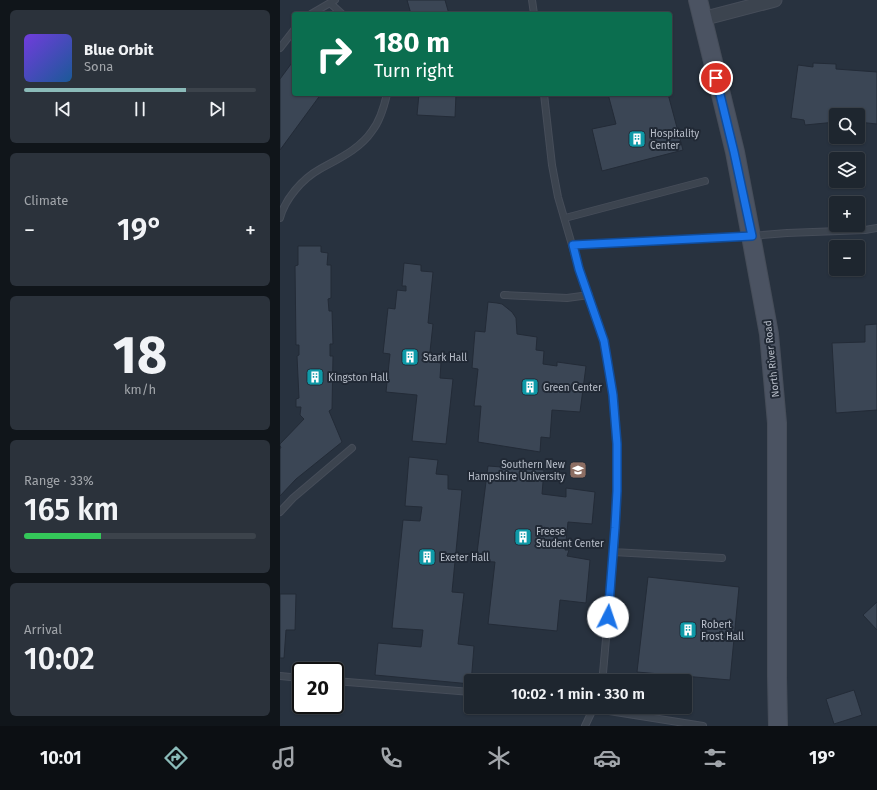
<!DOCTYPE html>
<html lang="en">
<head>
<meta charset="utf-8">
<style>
  :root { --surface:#1e262f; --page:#2b323b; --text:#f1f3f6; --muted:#a1a5aa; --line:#3c434b; --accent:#8bbbb9 }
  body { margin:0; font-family:"Fira Sans",sans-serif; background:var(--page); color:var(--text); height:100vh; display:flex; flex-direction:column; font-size:15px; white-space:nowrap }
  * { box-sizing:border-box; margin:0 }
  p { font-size:13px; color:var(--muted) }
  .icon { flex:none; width:22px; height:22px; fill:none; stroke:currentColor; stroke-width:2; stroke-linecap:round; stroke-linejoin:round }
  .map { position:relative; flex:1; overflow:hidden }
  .sheet { display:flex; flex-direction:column; gap:10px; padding:10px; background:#10151a; width:280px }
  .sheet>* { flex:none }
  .top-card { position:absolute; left:12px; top:12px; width:380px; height:84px; border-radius:4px; box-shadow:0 1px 3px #0004,0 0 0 1px var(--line); background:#0b6e4f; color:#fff; overflow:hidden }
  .buttons { position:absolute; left:549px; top:108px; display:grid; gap:8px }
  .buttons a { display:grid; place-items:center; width:36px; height:36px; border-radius:4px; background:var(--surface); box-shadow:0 1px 3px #0004,0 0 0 1px var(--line); font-size:20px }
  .speed { position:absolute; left:12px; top:662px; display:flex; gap:8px; font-size:20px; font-weight:700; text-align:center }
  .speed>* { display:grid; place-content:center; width:52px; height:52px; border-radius:50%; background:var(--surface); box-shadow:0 1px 3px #0004,0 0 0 1px var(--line); line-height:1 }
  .speed .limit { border:2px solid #111; border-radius:6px; background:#fff; color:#111 }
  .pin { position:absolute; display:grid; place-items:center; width:34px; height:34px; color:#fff; margin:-17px; border:2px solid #fff; border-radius:50%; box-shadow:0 1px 4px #0007 }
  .me { position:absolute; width:44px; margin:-22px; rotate:4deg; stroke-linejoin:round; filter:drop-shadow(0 0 3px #0008) }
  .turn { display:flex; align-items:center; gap:14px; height:84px; padding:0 16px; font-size:18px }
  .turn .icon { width:52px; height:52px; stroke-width:2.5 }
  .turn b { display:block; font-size:28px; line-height:34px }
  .big { font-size:30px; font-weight:600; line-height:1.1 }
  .sheet .card { flex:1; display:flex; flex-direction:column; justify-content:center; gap:6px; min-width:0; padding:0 14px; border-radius:6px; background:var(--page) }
  .sheet .dial { align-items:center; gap:0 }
  .dial b { font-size:52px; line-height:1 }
  .song { display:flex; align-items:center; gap:12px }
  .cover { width:48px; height:48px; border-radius:6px; background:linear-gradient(135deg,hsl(260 70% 55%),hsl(210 70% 35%)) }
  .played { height:4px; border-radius:2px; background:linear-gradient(90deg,var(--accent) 70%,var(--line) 70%) }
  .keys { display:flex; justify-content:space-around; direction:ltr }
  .heat { display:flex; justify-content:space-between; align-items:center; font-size:22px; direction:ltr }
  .charge { height:6px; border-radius:3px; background:linear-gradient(90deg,#34c759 33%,var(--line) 0) }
  .trip { position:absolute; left:184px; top:674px; width:228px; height:40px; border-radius:4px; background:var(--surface); box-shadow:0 1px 3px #0004,0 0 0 1px var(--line); font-weight:600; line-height:40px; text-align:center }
  .tabs { display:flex; height:64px; justify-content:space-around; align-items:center; background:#0c0f13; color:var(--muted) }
  .tabs .icon { width:28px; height:28px }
  .tabs .on { color:var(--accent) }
  .tabs b { font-size:18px; color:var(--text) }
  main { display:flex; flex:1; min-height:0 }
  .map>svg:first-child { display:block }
  .building { fill:#3b4655; stroke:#232b37 }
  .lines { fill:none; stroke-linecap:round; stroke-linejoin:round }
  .lane-casing { stroke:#464d59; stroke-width:8 }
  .street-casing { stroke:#464d59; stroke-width:15 }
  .secondary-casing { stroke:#464d59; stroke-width:20 }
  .lane { stroke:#3c444f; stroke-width:6 }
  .street { stroke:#3c444f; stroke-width:13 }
  .secondary { stroke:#4b5362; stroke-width:18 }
  .route-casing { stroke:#114b97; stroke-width:10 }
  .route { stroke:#1a73e8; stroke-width:7 }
  .labels { text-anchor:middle; stroke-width:4; stroke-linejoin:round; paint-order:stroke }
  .poi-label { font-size:10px; fill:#b9bfca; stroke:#212935; text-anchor:start }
  .street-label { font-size:10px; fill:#b9bfca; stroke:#212935 }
</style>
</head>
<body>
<main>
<section class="sheet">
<div class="card">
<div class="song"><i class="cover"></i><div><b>Blue Orbit</b><p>Sona</p></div></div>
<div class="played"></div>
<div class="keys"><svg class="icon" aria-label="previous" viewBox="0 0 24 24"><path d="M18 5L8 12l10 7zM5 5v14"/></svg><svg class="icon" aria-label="pause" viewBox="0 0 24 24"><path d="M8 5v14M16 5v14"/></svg><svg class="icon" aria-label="next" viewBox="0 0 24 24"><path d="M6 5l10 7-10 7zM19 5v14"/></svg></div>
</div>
<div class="card"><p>Climate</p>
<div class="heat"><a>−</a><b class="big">19°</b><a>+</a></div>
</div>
<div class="card dial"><b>18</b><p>km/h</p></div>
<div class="card"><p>Range · 33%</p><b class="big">165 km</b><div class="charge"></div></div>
<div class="card"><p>Arrival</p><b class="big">10:02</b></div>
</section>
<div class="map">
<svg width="597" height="726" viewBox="0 0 597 726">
  <rect width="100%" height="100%" fill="#28323f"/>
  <path class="building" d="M127 0H165L169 14H131Z
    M14 60V94H41L0 150V79Z
    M533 63 556 64V69L597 72V124L578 122V115H556V122L525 125 524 120 511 118 518 65 533 67Z
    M139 94H176L175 117 137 115Z
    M328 94H388L403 150 322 171 312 129 336 124Z
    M18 246H41V252L48 253 47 265H51V298L48 299 49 311H52L53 344H50V356H53L52 409 49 411 62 442 16 479 0 496V449L1 447 0 446V444L24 419 20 415 21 407H16V399L19 398 17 356 19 355V345H16L15 266 18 265Z
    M124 263 141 265V271L153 272 148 323 153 324 149 361 161 363 160 378 173 379 166 444 132 441 137 395 106 392 110 354 103 353 108 308 115 309 117 290 126 291V286H122Z
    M208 302 217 303 222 304 232 312 236 318 237 334 257 337 256 350 264 351 263 364 277 366V362L306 366 300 412 272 410 270 438 261 437 260 452 198 442 201 406H194L198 369 192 368 195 331 205 332Z
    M597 324V410L556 413 552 343 585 342V325Z
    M129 457 158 460 156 474 168 475V489L182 490 172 592 184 593 178 644 194 646 191 684 95 675 98 643 141 647 143 630 112 628 123 520 140 521 142 507 125 506Z
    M208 466 264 470 262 494 286 497V488L315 492 312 524 288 522 285 550H289L287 556 310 560 306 603 280 600 277 631 208 624 215 562 196 561Z
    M368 577 459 587 450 680 357 672Z
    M0 594H16L15 630H6L4 658H0Z
    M597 602V630L583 615Z
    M574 690 582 715 554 724 546 699Z"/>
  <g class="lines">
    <g class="lane-casing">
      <path id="lane" d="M252 0 254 14
        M50 3 62 14
        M31 14 55 0
        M0 48 14 30
        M264 94 272 165 278 197 299 269 324 341 333 395 337 444V491L335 536 323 673 322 681
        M0 218C5 199 22 179 40 169 58 159 80 149 92 131 100 121 104 107 107 94
        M285 218 425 181
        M293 245 471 236 507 233 585 230 597 228
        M224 295 287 298 309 295
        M0 512 13 498 72 448
        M333 552 442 558
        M0 676 21 678
        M55 681 191 692
        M304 707 423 726
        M305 726 314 707"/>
    </g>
    <g class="street-casing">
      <path id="street" d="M422 19 495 0"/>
    </g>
    <g class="secondary-casing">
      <path id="secondary" d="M418 0 455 152 471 236 489 334 497 423V677L498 726"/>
    </g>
    <use href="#lane" class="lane"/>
    <use href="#street" class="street"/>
    <use href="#secondary" class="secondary"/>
  </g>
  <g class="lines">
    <g class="route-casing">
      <path id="route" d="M328 617 335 528 337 491V444L333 395 324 341 299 269 293 245 472 236 454 152 436 78"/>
    </g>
    <use href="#route" class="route"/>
  </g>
  <defs>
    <g id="building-square" transform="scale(0.9)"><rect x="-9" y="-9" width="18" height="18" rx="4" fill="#0f9aa8" stroke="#212935"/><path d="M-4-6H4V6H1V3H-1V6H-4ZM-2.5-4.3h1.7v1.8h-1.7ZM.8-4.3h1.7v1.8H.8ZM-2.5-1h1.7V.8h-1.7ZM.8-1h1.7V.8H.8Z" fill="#fff"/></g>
    <g id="university-square" transform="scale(0.9)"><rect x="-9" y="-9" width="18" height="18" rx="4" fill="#8d6e63" stroke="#212935"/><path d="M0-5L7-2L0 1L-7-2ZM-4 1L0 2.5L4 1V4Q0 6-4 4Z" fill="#fff"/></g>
  </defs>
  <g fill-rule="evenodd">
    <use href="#building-square" x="357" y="139"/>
    <use href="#building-square" x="130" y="357"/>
    <use href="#building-square" x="35" y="377"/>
    <use href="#building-square" x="250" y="387"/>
    <use href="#university-square" x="298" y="470"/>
    <use href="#building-square" x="243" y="537"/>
    <use href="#building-square" x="147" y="557"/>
    <use href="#building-square" x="408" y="630"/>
  </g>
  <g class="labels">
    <g class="poi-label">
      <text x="370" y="137">Hospitality<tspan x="370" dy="12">Center</tspan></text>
      <text x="143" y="361">Stark Hall</text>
      <text x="48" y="381">Kingston Hall</text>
      <text x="263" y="391">Green Center</text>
      <text x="285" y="468" text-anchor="end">Southern New<tspan x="285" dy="12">Hampshire University</tspan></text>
      <text x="256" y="535">Freese<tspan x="256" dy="12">Student Center</tspan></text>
      <text x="160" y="561">Exeter Hall</text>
      <text x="421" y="628">Robert<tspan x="421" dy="12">Frost Hall</tspan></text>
    </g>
    <g class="street-label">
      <text transform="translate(491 359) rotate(-96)" y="4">North River Road</text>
    </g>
  </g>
</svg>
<div class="buttons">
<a><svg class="icon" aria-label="search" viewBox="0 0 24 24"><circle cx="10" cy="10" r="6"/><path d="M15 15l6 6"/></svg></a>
<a><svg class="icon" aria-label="layers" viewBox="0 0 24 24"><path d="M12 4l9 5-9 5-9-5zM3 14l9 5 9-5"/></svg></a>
<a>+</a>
<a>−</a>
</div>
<div class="speed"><div class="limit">20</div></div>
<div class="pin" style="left:436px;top:78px;background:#d93025"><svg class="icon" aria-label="arrive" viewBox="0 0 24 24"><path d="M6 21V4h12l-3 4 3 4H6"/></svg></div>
<svg class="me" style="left:328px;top:617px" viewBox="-20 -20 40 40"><circle r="19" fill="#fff"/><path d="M0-13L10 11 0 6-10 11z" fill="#1a73e8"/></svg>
<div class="trip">10:02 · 1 min · 330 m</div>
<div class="top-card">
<div class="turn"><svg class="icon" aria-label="right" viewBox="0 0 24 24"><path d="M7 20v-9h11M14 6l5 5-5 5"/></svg><div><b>180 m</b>Turn right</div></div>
</div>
</div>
</main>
<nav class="tabs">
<b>10:01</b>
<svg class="icon on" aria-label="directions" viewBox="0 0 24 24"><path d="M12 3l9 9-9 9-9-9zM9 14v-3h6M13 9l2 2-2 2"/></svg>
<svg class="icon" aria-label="music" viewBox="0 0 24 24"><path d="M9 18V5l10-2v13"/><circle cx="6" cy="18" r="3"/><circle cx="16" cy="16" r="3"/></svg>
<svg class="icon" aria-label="phone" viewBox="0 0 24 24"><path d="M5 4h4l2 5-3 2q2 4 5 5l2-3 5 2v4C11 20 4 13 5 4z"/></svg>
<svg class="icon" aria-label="climate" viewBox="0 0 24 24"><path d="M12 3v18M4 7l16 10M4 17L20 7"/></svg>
<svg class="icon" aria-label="car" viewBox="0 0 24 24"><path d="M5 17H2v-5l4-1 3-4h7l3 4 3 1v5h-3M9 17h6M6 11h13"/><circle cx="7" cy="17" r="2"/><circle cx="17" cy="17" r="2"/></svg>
<svg class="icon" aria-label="filters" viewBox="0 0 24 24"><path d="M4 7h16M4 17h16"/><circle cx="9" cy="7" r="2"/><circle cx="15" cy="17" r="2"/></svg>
<b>19°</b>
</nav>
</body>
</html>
